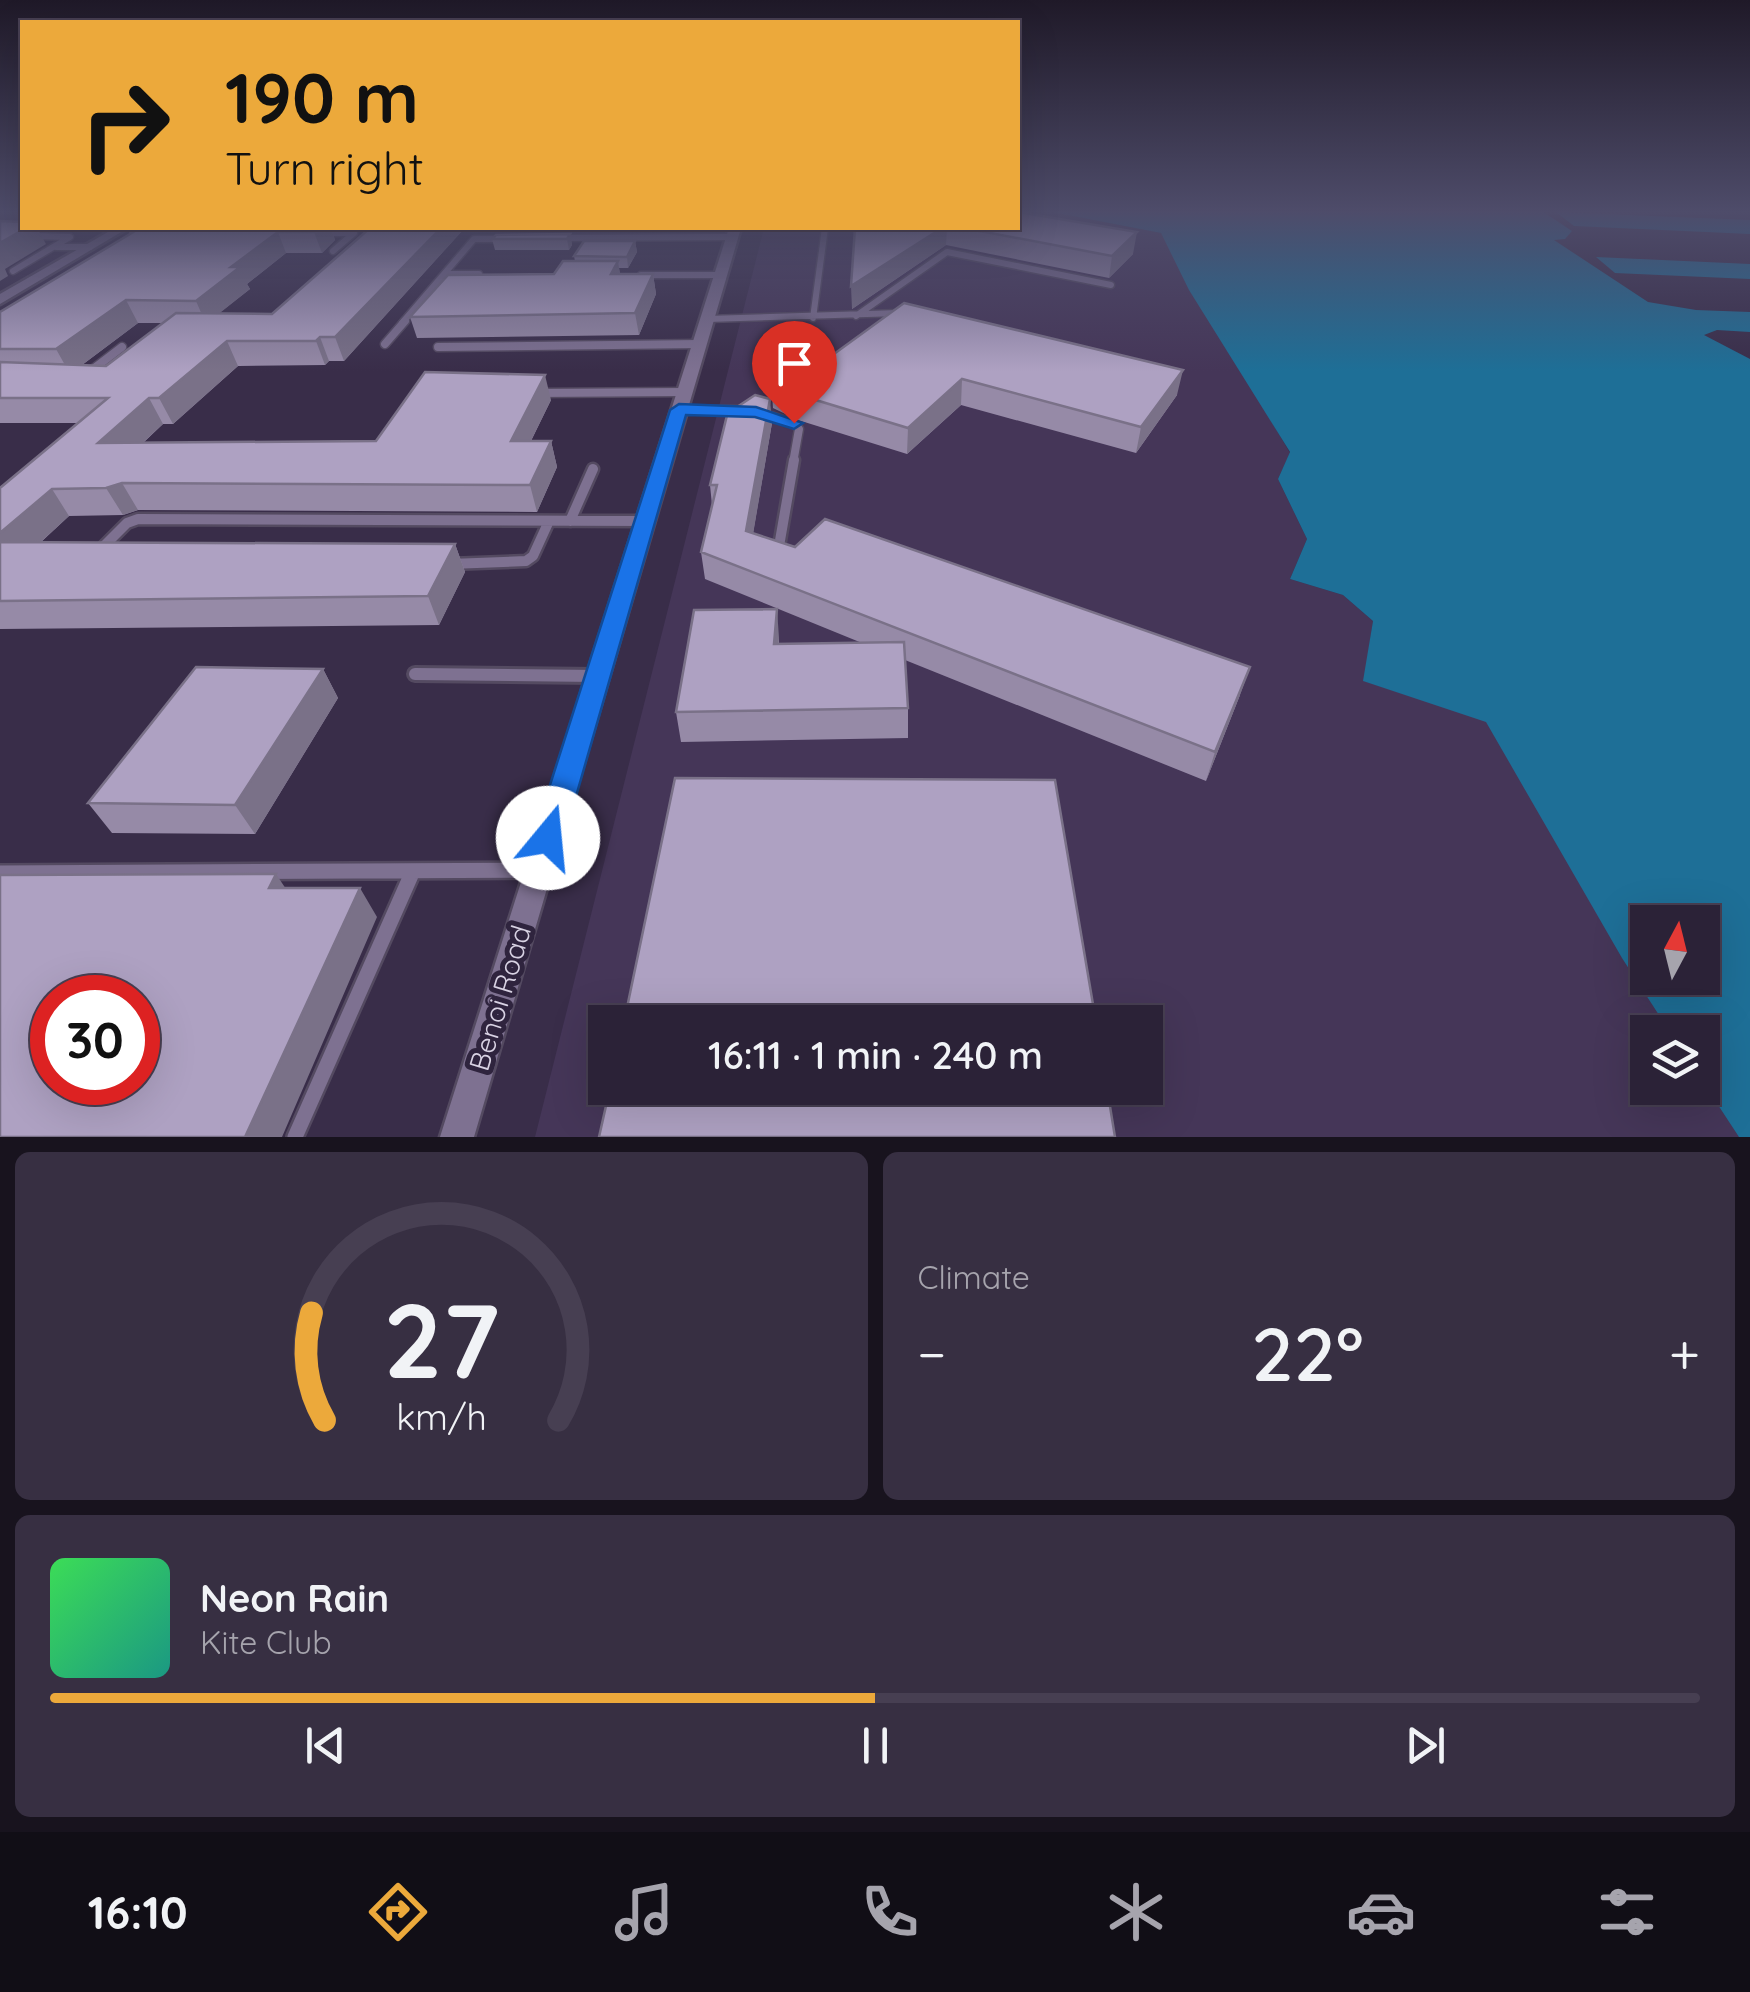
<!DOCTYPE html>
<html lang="en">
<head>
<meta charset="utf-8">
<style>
  :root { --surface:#2b2237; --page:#372f42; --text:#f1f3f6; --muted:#a6a4ad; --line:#473f52; --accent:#eca93b }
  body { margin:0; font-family:Quicksand,sans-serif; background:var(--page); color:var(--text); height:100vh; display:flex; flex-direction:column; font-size:38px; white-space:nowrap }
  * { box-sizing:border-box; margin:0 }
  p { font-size:32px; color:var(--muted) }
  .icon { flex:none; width:55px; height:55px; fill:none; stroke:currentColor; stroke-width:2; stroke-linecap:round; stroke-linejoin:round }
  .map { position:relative; height:1137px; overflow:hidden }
  .sheet { display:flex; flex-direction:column; gap:15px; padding:15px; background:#18131e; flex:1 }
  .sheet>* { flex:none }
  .guide { position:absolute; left:20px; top:20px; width:1000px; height:210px; border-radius:0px; box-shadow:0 10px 40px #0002,0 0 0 2px var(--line); background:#eca93b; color:#111; overflow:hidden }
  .needle { width:65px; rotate:7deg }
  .fabs { position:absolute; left:1630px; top:905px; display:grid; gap:20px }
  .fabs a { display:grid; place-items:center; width:90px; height:90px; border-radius:0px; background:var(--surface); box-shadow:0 10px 40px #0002,0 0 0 2px var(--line); font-size:50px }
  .speed { position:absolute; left:30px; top:975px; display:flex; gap:20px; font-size:50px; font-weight:700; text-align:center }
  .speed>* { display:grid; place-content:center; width:130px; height:130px; border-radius:50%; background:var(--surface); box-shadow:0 10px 40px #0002,0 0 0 2px var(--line); line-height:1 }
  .speed .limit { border:15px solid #d22; background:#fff; color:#111 }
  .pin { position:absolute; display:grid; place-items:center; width:85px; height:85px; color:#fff; margin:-102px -42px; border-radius:50% 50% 50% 0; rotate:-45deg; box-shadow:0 0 10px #0007 }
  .pin .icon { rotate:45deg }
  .me { position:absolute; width:110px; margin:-55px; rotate:17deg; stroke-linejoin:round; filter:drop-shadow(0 0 8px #0008) }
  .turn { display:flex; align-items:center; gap:35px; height:210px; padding:0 40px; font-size:45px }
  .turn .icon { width:130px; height:130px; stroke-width:2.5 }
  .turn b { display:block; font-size:70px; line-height:85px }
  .big { font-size:75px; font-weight:600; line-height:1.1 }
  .sheet .tile { flex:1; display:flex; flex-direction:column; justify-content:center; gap:15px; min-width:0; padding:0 35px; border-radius:15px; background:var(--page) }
  .sheet .dial { align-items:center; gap:0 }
  .dial svg { height:260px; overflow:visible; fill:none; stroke:var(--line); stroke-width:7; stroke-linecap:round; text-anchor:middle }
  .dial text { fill:var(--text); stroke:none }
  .song { display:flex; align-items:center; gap:30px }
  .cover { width:120px; height:120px; border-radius:15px; background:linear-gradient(135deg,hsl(130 70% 55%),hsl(170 70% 35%)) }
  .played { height:10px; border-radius:5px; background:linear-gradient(90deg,var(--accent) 50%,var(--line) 50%) }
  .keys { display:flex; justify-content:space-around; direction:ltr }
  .heat { display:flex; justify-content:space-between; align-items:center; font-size:55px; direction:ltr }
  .sheet .tiles { flex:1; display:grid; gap:15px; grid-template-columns:1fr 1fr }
  .tile:last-child { grid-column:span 2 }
  .trip { position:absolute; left:588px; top:1005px; width:575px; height:100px; border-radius:0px; background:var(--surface); box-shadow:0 10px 40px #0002,0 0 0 2px var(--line); font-weight:600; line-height:100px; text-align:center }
  .tab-bar { display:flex; height:160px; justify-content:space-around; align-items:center; background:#110e16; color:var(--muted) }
  .tab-bar .icon { width:70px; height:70px }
  .tab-bar .current { color:var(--accent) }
  .tab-bar b { font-size:45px; color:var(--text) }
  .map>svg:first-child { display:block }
  .built { fill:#453658; fill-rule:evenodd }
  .water { fill:#1e6f97; fill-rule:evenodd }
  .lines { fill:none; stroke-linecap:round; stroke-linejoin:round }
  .lane-far4-casing { stroke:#544a61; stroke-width:9 }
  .lane-far3-casing { stroke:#544a61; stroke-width:11 }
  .lane-far2-casing { stroke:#544a61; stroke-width:15 }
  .lane-far1-casing { stroke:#544a61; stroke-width:18 }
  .lane-casing { stroke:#544a61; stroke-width:20 }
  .street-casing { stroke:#544a61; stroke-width:5 }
  .lane-far4 { stroke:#7e7191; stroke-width:6 }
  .lane-far3 { stroke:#7e7191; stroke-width:8 }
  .lane-far2 { stroke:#7e7191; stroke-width:10 }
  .lane-far1 { stroke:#7e7191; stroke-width:12 }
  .lane { stroke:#7e7191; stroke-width:15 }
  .street { fill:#7e7191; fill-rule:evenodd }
  .wall { fill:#968aa7; fill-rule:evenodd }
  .shaded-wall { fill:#7a7188 }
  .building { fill:#aea1c2; stroke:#7a7188; stroke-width:2.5; fill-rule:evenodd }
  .route { fill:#1a73e8; stroke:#114b97; stroke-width:2.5 }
  .labels { text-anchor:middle; stroke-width:10; stroke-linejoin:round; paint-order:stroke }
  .street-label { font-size:28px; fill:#d8d2e3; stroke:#2f243e }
</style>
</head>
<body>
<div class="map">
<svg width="1750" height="1137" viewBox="0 0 1750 1137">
  <rect width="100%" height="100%" fill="#392d49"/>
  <path class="built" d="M1018 211H1047L1161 233 1290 453 1278 479 1307 539 1290 579 1343 595 1373 621 1364 681 1486 721 1683 1032H1648V1088H1702L1703 1064 1749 1137H535L764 228H1018ZM605 1022H1145V1088H605Z"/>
  <path class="water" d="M1047 211H1542L1572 231 1565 239 1554 240 1648 302 1696 310 1750 312V332L1717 330 1704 335 1750 359V1137H1739L1703 1082 1702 1032H1670L1622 958 1486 722 1363 681 1373 621 1343 595 1290 579 1307 539 1278 479 1290 452 1189 290 1161 233ZM1648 922H1702V978H1648Z
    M1556 212 1750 220V234L1574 226Z
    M1596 257 1750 264V279L1615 273Z"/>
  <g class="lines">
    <g class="lane-far4-casing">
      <path id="lane-far4" d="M322 233H354L333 251
        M557 238 732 237
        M56 247H90
        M13 271 70 237 31 236
        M445 274H479
        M641 275H720
        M856 316 947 252 1111 285
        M813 318 825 228
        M707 319 899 313
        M402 323 474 239H505"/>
    </g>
    <g class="lane-far3-casing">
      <path id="lane-far3" d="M385 344 405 321
        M438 347 699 344
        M88 373 122 347
        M536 393 684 392
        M679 410H738
        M760 413 794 423 799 429 793 463"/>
    </g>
    <g class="lane-far2-casing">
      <path id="lane-far2" d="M570 521 593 469
        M100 550 127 523 138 519 645 521
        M778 552 794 460
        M450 564 526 561 533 556 549 521"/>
    </g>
    <g class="lane-far1-casing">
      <path id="lane-far1" d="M415 674 597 676"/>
    </g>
    <g class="lane-casing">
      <path id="lane" d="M0 873 534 870
        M295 1137 413 871"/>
    </g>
    <g class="street-casing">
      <path id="street" d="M115 228H128L0 304V294Z
        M729 228H741L474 1137H440Z"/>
    </g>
    <use href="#lane-far4" class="lane-far4"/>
    <use href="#lane-far3" class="lane-far3"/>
    <use href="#lane-far2" class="lane-far2"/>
    <use href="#lane-far1" class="lane-far1"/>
    <use href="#lane" class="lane"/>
    <use href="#street" class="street"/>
  </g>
  <path class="wall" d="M135 228H331L335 240 322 253H286L247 284 250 289 219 313 272 314 370 228H583L580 231H462L344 361H329L325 365 238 366 173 424H163L143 443 376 441 551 400 531 441H551L557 467 537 512 138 510 123 515 69 516 40 543 455 544 465 572 439 625 0 629V488L78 423H0V312L130 234 129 231ZM138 323H163L106 366 82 365Z
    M855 228H1018L1133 254 1109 278 946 245 852 309Z
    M570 234 572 245 569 250H495L492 239Z
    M635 241 637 252 628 268H619L620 274H653L656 294 639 335 417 338 410 317 554 274 575 261 574 256Z
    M834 354 1177 395 1136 453 961 405 907 454 798 420 773 408 771 382Z
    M737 407 772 423 753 533 1240 695 1206 781 905 660 908 708V738L681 742 676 712 779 638V644L862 643 705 579 701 552 712 505 710 485Z
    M323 669 338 698 255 834 112 833 88 803Z"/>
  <path class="shaded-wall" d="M26 228H37L46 244 5 269 8 276 0 281V243Z
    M319 228H331L335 240 322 253 314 232Z
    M441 228H462V231L344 361 335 337Z
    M942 228H947L946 245 852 309 851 286Z
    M278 232 286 253 247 284 250 289 206 324 196 301 231 267Z
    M1137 232 1133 254 1109 278 1112 256Z
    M570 234 572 245 569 250 567 239Z
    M635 241 637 252 628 268 627 257Z
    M618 261 621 282 611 274Z
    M653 274 656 294 639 335 635 313Z
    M126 300 138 323 70 374 56 349Z
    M320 337 329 361 325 365 316 341Z
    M227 341 238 366 173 424 159 398Z
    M1183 370 1177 395 1136 453 1141 427Z
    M545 375 551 400 518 467 511 441Z
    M962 379 961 405 907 454 908 428Z
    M149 398 163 424 114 469 98 443Z
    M770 399 772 423 749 558 746 531Z
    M551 441 557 467 537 512 530 485Z
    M122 483 138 510 123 515 106 488Z
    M52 489 69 516 10 570 0 557V533Z
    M455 544 465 572 439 625 428 596Z
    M777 609 779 638 776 673 774 644Z
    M1250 667 1240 695 1206 781 1215 752Z
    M323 669 338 698 255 834 235 805Z
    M276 874 296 904 269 888Z
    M360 888 377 917 282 1137H245Z"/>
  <path class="building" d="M1018 212 1137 232 1112 256 964 228H1018Z
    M0 221 22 222V228H26L0 243Z
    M135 228H319L314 232H278L231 267H240L196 301 126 300 56 349H0V312L135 231H129Z
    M370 228H441L335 337H320L316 341H227L159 398H149L98 443 376 441 425 372 545 375 511 441H551L530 485 122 483 106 488 52 489 0 533V488L108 398H0V362L106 366 176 313 272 314Z
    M855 228H942L851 286Z
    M570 234 567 239H492L496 235Z
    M584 241H635L627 257 574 256Z
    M563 261H618L611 274H653L635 313 410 317 448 275 554 274Z
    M904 303 1183 370 1141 427 962 379 908 428 796 394 771 382 817 350 834 354Z
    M755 395 770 399 746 531 795 547 825 519 1250 667 1215 752 701 552 717 485H710L729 407H737Z
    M0 542 455 544 428 596 0 601Z
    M777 609 774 644 904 642 908 708 676 712 694 610Z
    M196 667 323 669 235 805 88 803Z
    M675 778 1055 780 1096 1022H624Z
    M276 874 269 888H360L245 1137H0V875ZM52 998H138V1082H52Z
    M610 1088H1107L1115 1137H599Z"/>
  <linearGradient id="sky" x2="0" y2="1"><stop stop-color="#1f1928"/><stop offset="0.57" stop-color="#4e4c6a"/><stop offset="1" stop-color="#4e4c6a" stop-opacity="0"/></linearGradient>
  <rect width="1750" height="371" fill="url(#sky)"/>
  <path class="route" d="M679 404 756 407 803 423 794 429 755 417 686 415 564 838 559 847 548 851 538 847 533 838 670 410Z"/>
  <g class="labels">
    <g class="street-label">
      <text transform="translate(500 998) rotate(-73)" y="10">Benoi Road</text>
    </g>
  </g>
</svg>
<div class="fabs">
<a><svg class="needle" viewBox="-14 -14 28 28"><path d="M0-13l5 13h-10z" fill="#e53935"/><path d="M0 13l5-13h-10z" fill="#a6a4ad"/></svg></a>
<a><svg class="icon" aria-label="layers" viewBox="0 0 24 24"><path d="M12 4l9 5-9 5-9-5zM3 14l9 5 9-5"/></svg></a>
</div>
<div class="speed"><div class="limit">30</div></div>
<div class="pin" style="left:794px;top:423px;background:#d93025"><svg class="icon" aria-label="arrive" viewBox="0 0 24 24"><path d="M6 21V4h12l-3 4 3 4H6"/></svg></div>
<svg class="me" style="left:548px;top:838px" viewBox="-20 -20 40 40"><circle r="19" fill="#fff"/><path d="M0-13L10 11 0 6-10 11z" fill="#1a73e8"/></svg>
<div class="trip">16:11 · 1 min · 240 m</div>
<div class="guide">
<div class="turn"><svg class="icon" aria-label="right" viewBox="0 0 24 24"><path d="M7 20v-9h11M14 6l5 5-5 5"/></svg><div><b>190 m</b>Turn right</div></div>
</div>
</div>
<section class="sheet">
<div class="tiles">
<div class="tile dial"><svg viewBox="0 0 100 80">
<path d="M14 69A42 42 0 1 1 86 69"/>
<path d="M14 69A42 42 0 0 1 10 36" stroke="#eca93b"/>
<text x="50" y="56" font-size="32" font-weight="700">27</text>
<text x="50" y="72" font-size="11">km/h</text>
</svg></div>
<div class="tile"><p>Climate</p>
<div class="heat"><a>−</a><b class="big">22°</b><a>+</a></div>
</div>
<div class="tile">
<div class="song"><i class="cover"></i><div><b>Neon Rain</b><p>Kite Club</p></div></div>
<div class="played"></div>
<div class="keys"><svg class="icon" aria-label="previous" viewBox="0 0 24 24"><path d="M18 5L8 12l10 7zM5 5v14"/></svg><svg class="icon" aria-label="pause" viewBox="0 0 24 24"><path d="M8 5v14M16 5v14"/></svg><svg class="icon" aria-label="next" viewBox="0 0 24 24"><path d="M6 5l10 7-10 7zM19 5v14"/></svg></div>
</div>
</div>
</section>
<nav class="tab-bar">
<b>16:10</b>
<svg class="icon current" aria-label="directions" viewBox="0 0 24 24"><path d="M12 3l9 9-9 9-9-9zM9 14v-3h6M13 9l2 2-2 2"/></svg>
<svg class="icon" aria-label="music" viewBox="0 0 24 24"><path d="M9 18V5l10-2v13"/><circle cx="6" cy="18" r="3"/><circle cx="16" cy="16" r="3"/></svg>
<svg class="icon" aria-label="phone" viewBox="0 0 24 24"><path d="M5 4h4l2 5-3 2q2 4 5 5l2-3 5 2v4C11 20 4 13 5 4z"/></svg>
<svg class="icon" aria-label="climate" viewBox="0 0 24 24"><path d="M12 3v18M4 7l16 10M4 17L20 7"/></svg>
<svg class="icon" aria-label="car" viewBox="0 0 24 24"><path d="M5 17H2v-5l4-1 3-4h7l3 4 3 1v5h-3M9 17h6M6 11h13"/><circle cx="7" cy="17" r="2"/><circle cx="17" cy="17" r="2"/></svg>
<svg class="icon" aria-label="filters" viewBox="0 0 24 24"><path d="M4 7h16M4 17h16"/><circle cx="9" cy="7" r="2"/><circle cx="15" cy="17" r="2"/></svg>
</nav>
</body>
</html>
